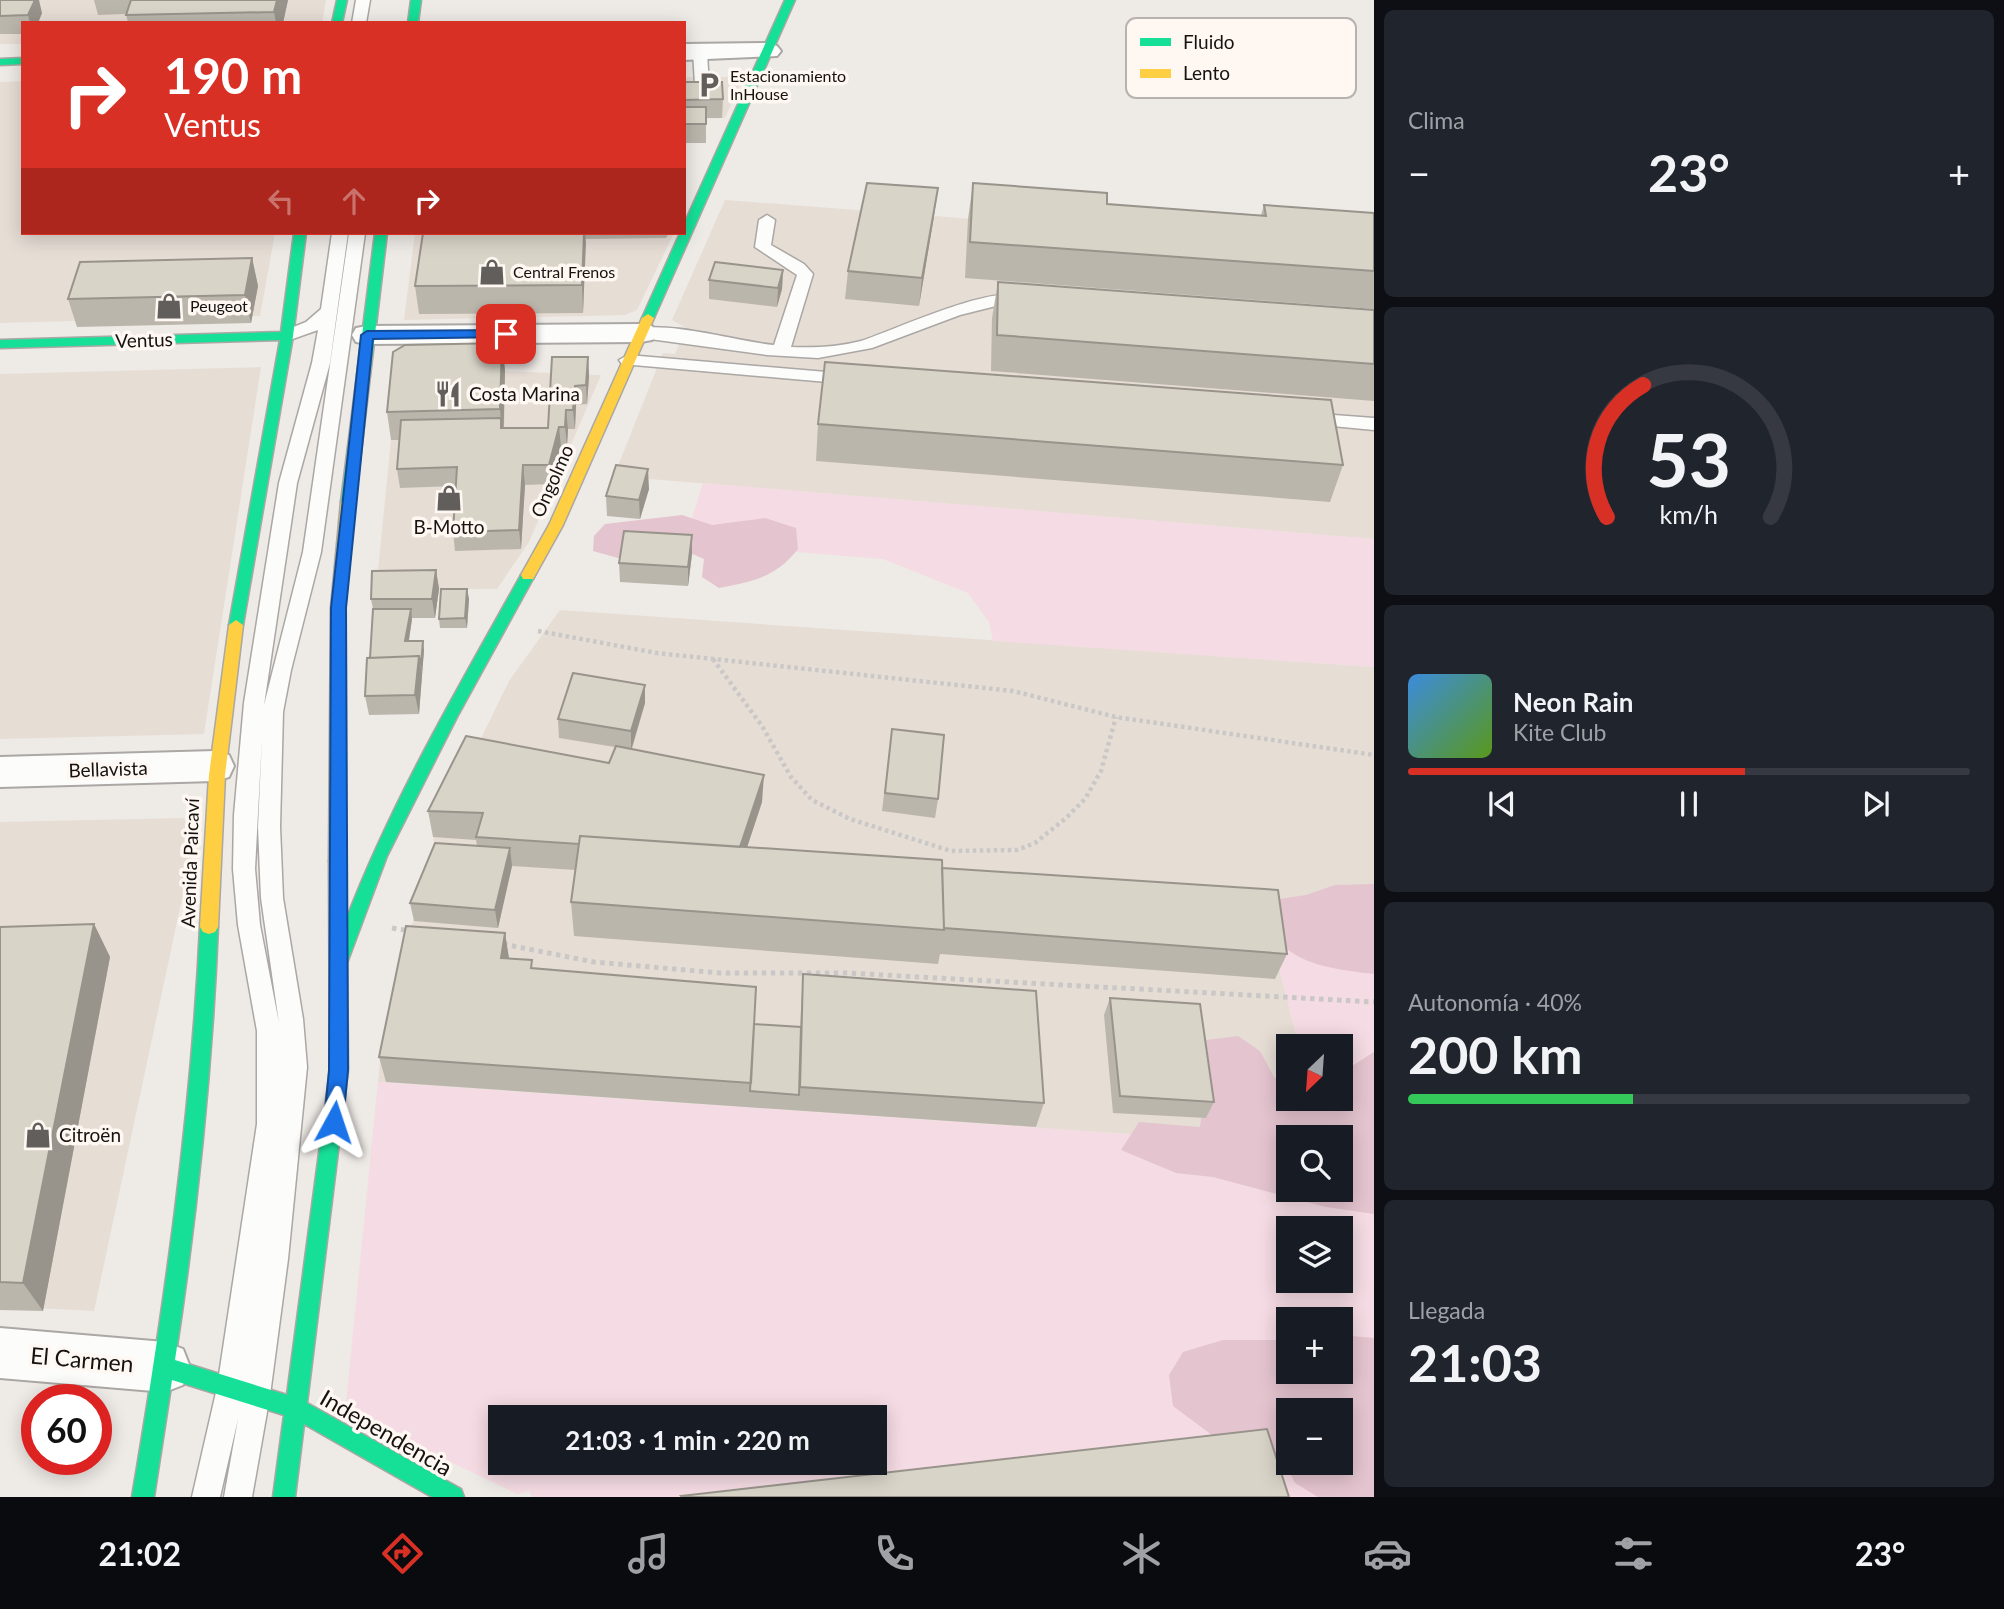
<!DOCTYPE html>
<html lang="es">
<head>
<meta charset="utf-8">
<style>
  :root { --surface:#171b24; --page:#20242c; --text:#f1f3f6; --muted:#9ea1a6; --line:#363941; --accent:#d93025 }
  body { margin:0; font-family:Lato,sans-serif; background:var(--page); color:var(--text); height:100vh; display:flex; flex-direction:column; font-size:26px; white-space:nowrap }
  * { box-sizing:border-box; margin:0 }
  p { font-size:23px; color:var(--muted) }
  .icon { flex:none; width:38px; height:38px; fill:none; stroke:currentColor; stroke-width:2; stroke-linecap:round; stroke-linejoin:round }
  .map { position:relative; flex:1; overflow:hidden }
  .sheet { display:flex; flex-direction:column; gap:10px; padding:10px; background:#0d0f14; width:630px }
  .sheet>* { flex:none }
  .top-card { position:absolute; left:21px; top:21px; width:665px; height:214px; border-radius:0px; box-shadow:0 4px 18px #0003; background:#d93025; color:#fff; overflow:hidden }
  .needle { width:46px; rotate:205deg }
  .fabs { position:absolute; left:1276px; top:1034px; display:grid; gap:14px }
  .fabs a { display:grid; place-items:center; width:77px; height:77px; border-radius:0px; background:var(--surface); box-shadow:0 4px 18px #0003; font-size:35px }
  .speed { position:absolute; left:21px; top:1384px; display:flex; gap:14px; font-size:35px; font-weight:700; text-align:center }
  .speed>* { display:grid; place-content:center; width:91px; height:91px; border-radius:50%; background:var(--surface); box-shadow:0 4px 18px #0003; line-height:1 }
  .speed .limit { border:10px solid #d22; background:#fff; color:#111 }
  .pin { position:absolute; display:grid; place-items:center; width:60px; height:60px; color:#fff; margin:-30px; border-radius:14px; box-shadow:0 4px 10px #0006 }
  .me { position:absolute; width:77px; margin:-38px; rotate:5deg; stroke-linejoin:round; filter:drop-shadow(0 0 5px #0008) }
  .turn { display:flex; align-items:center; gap:24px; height:147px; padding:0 28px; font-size:32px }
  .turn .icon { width:91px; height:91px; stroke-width:2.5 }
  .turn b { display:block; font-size:49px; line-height:60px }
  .lanes { display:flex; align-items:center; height:66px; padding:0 28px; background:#0003; justify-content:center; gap:35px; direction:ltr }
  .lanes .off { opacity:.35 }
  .big { font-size:52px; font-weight:700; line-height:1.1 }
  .sheet .tile { flex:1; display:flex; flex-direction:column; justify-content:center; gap:10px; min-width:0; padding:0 24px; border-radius:10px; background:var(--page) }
  .sheet .dial { align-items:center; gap:0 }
  .dial svg { height:182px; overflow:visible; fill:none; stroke:var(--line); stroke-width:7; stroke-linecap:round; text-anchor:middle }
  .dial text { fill:var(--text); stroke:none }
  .song { display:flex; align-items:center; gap:21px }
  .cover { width:84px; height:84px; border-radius:10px; background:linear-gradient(135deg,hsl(210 70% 55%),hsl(90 70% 35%)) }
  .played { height:7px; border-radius:4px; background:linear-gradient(90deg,var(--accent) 60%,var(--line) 60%) }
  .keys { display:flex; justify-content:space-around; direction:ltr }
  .heat { display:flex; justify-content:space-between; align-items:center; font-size:38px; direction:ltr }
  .charge { height:10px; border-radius:5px; background:linear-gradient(90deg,#34c759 40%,var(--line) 0) }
  .trip { position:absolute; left:488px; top:1405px; width:399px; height:70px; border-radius:0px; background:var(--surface); box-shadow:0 4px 18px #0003; font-weight:700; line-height:70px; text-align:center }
  .tabs { display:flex; height:112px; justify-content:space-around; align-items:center; background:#090b0e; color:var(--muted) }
  .tabs .icon { width:49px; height:49px }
  .tabs .on { color:var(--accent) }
  .tabs b { font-size:32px; color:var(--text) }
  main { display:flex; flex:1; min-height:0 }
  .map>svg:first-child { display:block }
  .built { fill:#e6ddd5 }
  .green { fill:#f5dbe3; fill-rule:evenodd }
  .forest { fill:#e4c4cf; fill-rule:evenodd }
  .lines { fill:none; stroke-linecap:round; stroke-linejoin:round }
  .lane-casing { stroke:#aaa7a4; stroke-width:3 }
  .street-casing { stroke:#aaa7a4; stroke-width:4 }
  .fast-casing { stroke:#aaa7a4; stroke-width:3 }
  .slow-casing { stroke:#aaa7a4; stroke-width:3 }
  .path-far1 { stroke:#cac8c7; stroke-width:4.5; stroke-dasharray:3.5 3.5; stroke-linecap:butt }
  .path { stroke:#cac8c7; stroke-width:5; stroke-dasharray:4.5 4.5; stroke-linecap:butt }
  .lane { fill:#fcfcfb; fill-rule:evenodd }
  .street { fill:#fcfcfb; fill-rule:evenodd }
  .fast { fill:#16e098; fill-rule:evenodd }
  .slow { fill:#ffcf43; fill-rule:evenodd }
  .wall { fill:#bbb6ac }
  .shaded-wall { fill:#98948c }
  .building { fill:#d9d4c8; stroke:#98948c; stroke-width:2 }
  .route { fill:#1a73e8; stroke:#114b97; stroke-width:2 }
  .labels { text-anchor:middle; stroke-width:7; stroke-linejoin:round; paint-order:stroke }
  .far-poi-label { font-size:16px; fill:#151210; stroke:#fef7f2; text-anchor:start }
  .street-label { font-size:19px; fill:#151210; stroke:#fef7f2 }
  .poi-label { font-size:19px; fill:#151210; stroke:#fef7f2; text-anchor:start }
  .near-street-label { font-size:23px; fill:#151210; stroke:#fef7f2 }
  .key { fill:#fef7f2; stroke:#b8b2ae; stroke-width:2 }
  .key-label { font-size:19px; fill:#151210 }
</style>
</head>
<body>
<main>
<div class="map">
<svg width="1374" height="1497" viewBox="0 0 1374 1497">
  <rect width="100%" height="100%" fill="#eeeae6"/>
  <path class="built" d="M0 0H326L322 23H23V44H0Z
    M684 77H731L738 80 740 84 725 118 684 119Z
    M23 81V233H275L260 316 0 323V82Z
    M725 200 1374 250V539L614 476 663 353 675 354 686 328 672 320Z
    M415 233H674L637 310 625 315 404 320Z
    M261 367 204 734 0 739V374Z
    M505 371 601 375 529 542 497 589 376 590 397 380 409 373Z
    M560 610 1374 667V924L1266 917 1299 1046H1288V1145L378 1082 381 1051 409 931 438 861 433 837 509 681Z
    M184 818 194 842 94 1311 0 1306V822Z"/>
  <path class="green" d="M703 483 1374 539V667L993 641 989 622 968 593 883 559 684 543Z
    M1266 917 1374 924V1497H532L529 1491 517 1494 432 1453 346 1403 378 1082 1288 1145V1190H1340V1046H1299ZM1288 1228H1340V1281H1288ZM1288 1320H1340V1372H1288ZM1288 1410H1340V1463H1288ZM500 1418H875V1463H500Z"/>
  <path class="forest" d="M682 515 712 525 765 518 796 528 798 549C775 578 753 581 719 588L702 577 704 559 681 549H653L618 558 593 551 594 536 605 524Z
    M1374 884V974C1341 970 1294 966 1274 935 1270 928 1269 916 1267 908L1280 899 1306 895 1335 885Z
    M1238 1036 1260 1051 1274 1077 1288 1090V1099H1340L1341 1076 1352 1066 1374 1052V1214L1326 1207 1213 1177 1176 1173 1121 1150 1139 1122 1200 1127 1206 1088 1199 1041ZM1288 1138H1340V1190H1288Z
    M1341 1335 1374 1338V1497H1318L1295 1483 1285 1463 1220 1441 1173 1406 1169 1375 1183 1352 1223 1340H1288V1372H1340ZM1288 1410H1340V1463H1288Z"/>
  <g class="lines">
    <g class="lane-casing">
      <path id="lane" d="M356 0H370L366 23H352Z
        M700 48 707 52 709 88 707 91 684 96V88L695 85 693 52Z
        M767 215 775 220 771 245 804 264 813 274 791 347C814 348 838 347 861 341 891 332 1008 276 1031 300L1023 305H1000L960 315 872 348 818 358 767 355 635 337 633 333 635 329C670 321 736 341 774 345L797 275 755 247 759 220Z
        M332 233H348L330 363 297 483 264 705 303 552 349 233H365L321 552 291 670 283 712 280 827 283 898 303 1019 307 1067 288 1259 270 1395 252 1497H224L238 1419 220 1497H192L217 1388 257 1124V1031L238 925 233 869 234 815 244 703 279 483 312 363 318 330 287 341 279 336 281 332 306 322 321 309ZM262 738 258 827 261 898 279 1023 260 925 255 869Z
        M628 355 850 374 859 379 850 384 622 364 619 360Z
        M1307 413 1374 418V430L1301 423 1298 419 1301 415Z"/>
    </g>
    <g class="street-casing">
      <path id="street" d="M768 43 777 46 781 51 777 56 684 60V44Z
        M641 324 652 326 656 333 652 340 641 342 367 344 356 342 352 335 356 328 367 326Z
        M215 751 229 755 234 766 229 777 215 781 0 787V757Z
        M0 1328 165 1342 183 1349 190 1367 183 1385 165 1392 0 1378Z"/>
    </g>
    <g class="fast-casing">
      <path id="fast" d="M337 0H347L342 23H332Z
        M411 0H421L418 23H408Z
        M785 0H795L654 318 648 322 644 321 642 318 680 233H684V224Z
        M23 58V64L0 65V59Z
        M294 233H306L293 336 243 625 236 630 229 625 280 340 0 348V340L281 332Z
        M375 233H387L355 502 348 507 341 502Z
        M528 570 535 575 457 717 387 856 347 963 348 1070 307 1403 461 1489 464 1497H432L304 1424 295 1497H273L284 1415 172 1380 154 1497H132C164 1308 191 1119 200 927L203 922 209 920 215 922 218 927C212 1072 197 1216 175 1360L287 1395 330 1070 329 861 331 856H343L345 861 346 920C392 800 458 688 521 575Z"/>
    </g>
    <g class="slow-casing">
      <path id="slow" d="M648 314 654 318 563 525 533 579H523L521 575 549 525 642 318Z
        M348 497 355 502 345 608V861L343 866H331L329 861 331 608 341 502Z
        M236 620 243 625 225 775 218 927 215 932 209 934 203 932 200 927 209 775 229 625Z"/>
    </g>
    <path class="path-far1" d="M538 631 657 653 1013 691 1116 717 1374 755
      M713 659 762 726 791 777 812 800 850 819 951 851 1017 850 1035 843 1066 818 1085 799 1101 771 1116 717"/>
    <path class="path" d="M392 928 411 931
      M503 944 594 962 720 973H846L1374 1002"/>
    <use href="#lane" class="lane"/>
    <use href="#street" class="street"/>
    <use href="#fast" class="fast"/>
    <use href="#slow" class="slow"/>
  </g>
  <path class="wall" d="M0 0 42 13 38 23H23V34H0Z
    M94 0H288L283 23H128L126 14 98 15Z
    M684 82 723 99 722 118H706V143H684Z
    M973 183 1107 204 1261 215 1264 205 1374 213V309L965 278 968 219Z
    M934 216 919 306 845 299 848 271Z
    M423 233H669L666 238 585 239 583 313 419 314 415 286Z
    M252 258 258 286 251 323 77 327 68 299Z
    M783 270 782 289 777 307 709 299V280Z
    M998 282 1374 310V401L991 371 992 318Z
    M502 343 505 371 504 428H548L588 357 589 376 587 404 576 405 575 429H568L567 446 561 447 551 484 525 485 521 549 455 551 453 532 456 486 400 488 397 469 399 440H391L387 412Z
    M818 424 1343 465 1330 502 816 461Z
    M649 489 640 519 607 516 606 496Z
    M692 554 688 586 620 582 619 563Z
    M436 570 439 589 435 618H412L409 641 424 650 419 714 369 715 365 696 370 658 373 609 371 599Z
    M467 589 469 599 467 628H440L439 619Z
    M645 703 632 749 762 802 747 847 942 868 1287 954 1275 979 940 954 938 964 574 936 571 902 576 870 512 866 498 928 414 921 410 903 477 845 476 840 433 837 428 811 609 763 615 747 559 738 558 719Z
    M892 729 938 799 935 818 882 811Z
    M94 924 110 957 43 1311 0 1310V927Z
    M505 933 509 958 533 968 754 1024 800 1027 803 974 1044 1103 1036 1127 386 1082 379 1057Z
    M1110 998 1214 1102 1206 1118 1113 1113 1104 1015Z"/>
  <path class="shaded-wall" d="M35 0H39L42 13 38 23H30L28 15Z
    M277 0H288L283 23H276L274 12Z
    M938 188 934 216 919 306 922 278Z
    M584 233H585L586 243 583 313 582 285Z
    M252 258 258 286 251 323 245 295Z
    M783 270 782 289 777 307 778 288Z
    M502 343 505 371 503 448 500 409Z
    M588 357 589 376 587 404 586 385Z
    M575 386 576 405 575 429 573 410Z
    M566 410 568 429 567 446 565 427Z
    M559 427 561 447 551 484 549 465Z
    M523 465 525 485 521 549 519 530Z
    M648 469 649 489 640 519 639 500Z
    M692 535V554L688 586V567Z
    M436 570 439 589 435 618 432 599Z
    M467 589 469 599 467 628 465 618Z
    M411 609 412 619 407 651 405 641Z
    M423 641 424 650 422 675 421 665Z
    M419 656 422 675 419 714 415 695Z
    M645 685V703L631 750V731Z
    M764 775 762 802 736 881 737 854Z
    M510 848 512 866 498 928 495 910Z
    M94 924 110 957 43 1311 23 1283Z
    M505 933 509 959 501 958Z"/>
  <path class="building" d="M0 0H35L28 15 0 16Z
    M131 0H277L274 12 126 15Z
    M684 82H722L723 99 684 100Z
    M684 107H706V124H684Z
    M867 183 938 188 922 278 848 271Z
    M973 183 1107 193V204L1266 216 1264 205 1374 213V271L970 242Z
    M423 233H584L582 285 415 286Z
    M252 258 245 295 68 299 80 262Z
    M715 262 783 270 778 288 709 280Z
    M998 282 1374 310V364L997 335Z
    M502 343 500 409 387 412 393 352 405 345Z
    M552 357H588L586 385 575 386 573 410H566L565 427H559L549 465H523L519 530 453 532 457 467 397 469 401 420 501 418V428H548Z
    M825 362 1331 400 1343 465 818 424Z
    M616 465 648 469 639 500 606 496Z
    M624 531 692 535 688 567 619 563Z
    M436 570 432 599H371L372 571Z
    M441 589H467L465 618 439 619Z
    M373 609H411L405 641H423L421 665 419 656 370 658Z
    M419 656 415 695 365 696 367 658Z
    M573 673 645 685 631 731 558 719Z
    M892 729 944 735 938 799 885 793Z
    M466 736 609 763 616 746 764 775 740 847 580 836 579 844 476 837 483 813 428 811Z
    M580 836 942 860 944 930 571 902Z
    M435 843 510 848 495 910 410 903Z
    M942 868 1278 890 1287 954 944 928Z
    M94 924 23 1283 0 1282V927Z
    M406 926 505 933 501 958 532 960 531 968 756 987 751 1083 379 1057Z
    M803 974 1036 991 1044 1103 800 1087Z
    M1110 998 1200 1004 1214 1102 1120 1096Z
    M754 1024 801 1027 799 1095 750 1091Z
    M1267 1429 1289 1497H682L681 1496Z"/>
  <path class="route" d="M506 330 512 334 510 337 373 339 346 608 348 1070 343 1122 341 1128 334 1130 327 1128 324 1122 329 1070 331 608 361 335 367 331Z"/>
  <defs>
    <g id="parking-bare" transform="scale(2.1)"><path d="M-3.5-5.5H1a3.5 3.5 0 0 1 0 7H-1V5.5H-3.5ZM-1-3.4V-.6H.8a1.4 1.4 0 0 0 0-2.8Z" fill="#615e5b" stroke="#fef7f2" stroke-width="2.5" paint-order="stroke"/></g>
    <g id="shop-bare" transform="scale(2.1)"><path d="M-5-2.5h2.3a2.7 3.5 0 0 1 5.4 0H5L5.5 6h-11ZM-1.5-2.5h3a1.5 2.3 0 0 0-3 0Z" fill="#615e5b" stroke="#fef7f2" stroke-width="2.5" paint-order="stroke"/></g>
    <g id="restaurant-bare" transform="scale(2.1)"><path d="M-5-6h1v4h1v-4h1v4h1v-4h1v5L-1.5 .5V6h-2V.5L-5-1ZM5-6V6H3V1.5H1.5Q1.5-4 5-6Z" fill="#615e5b" stroke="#fef7f2" stroke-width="2.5" paint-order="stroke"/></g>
  </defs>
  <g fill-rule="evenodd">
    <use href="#parking-bare" x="709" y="85"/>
    <use href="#shop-bare" x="492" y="272"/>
    <use href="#shop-bare" x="169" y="306"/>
    <use href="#restaurant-bare" x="448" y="394"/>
    <use href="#shop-bare" x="449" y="498"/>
    <use href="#shop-bare" x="38" y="1135"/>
  </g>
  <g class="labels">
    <g class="far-poi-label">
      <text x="730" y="82">Estacionamiento<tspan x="730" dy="18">InHouse</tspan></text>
      <text x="513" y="278">Central Frenos</text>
      <text x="190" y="312">Peugeot</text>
    </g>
    <g class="street-label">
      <text transform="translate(144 340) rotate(-2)" y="7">Ventus</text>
      <text transform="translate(552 481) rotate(-66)" y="7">Ongolmo</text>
      <text transform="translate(108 769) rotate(-2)" y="7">Bellavista</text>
      <text transform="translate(190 863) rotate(-88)" y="7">Avenida Paicaví</text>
    </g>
    <g class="poi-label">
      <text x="469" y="401">Costa Marina</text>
      <text x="449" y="534" text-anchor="middle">B-Motto</text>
      <text x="59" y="1142">Citroën</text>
    </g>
    <g class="near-street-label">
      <text transform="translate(82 1360) rotate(5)" y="8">El Carmen</text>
      <text transform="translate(386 1433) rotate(30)" y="8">Independencia</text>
    </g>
  </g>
  <rect x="1126" y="18" width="230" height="80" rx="10" class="key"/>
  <rect x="1140" y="38" width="31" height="8" fill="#16e098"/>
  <rect x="1140" y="69" width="31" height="9" fill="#ffcf43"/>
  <g class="key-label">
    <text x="1183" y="49">Fluido</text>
    <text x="1183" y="80">Lento</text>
  </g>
</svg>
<div class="fabs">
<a><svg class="needle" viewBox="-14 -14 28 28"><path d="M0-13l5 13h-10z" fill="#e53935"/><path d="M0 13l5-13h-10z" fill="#9ea1a6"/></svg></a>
<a><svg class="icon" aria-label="search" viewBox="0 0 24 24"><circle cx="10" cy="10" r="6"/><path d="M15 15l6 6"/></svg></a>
<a><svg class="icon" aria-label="layers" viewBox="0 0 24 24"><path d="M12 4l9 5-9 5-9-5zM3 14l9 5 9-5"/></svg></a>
<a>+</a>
<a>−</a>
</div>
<div class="speed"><div class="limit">60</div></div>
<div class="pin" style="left:506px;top:334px;background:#d93025"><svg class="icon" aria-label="arrive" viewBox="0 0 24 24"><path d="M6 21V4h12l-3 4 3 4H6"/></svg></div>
<svg class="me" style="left:334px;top:1122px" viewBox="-20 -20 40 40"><path d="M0-17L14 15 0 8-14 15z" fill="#1a73e8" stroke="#fff" stroke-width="4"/></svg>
<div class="trip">21:03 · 1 min · 220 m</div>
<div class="top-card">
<div class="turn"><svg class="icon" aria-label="right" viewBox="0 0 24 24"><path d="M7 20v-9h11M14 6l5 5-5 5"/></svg><div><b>190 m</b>Ventus</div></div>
<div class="lanes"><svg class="icon off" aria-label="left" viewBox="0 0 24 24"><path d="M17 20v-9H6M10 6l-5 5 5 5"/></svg><svg class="icon off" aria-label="ahead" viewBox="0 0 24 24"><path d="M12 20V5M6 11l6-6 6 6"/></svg><svg class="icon" aria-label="right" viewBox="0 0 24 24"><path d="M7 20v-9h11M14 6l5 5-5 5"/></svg></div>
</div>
</div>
<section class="sheet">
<div class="tile"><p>Clima</p>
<div class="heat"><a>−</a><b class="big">23°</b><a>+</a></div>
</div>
<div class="tile dial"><svg viewBox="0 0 100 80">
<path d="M14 69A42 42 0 1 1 86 69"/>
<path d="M14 69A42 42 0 0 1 30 11" stroke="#d93025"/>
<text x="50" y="56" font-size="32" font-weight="700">53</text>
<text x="50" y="72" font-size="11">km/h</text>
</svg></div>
<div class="tile">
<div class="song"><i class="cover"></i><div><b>Neon Rain</b><p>Kite Club</p></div></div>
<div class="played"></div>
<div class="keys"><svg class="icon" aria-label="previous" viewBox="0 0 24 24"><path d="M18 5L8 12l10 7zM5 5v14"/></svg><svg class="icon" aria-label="pause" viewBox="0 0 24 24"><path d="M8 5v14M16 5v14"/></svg><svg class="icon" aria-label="next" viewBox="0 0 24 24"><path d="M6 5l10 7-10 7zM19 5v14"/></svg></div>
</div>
<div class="tile"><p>Autonomía · 40%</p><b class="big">200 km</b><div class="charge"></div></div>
<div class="tile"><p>Llegada</p><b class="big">21:03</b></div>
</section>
</main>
<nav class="tabs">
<b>21:02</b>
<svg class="icon on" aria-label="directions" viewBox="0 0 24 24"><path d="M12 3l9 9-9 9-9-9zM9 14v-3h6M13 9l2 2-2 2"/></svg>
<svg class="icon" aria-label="music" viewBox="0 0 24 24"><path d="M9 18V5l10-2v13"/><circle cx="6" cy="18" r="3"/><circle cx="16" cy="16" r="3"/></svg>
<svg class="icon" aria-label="phone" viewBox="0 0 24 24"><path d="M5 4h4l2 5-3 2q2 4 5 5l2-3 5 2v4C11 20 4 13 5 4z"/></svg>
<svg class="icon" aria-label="climate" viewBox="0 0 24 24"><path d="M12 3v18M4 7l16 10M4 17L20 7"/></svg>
<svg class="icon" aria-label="car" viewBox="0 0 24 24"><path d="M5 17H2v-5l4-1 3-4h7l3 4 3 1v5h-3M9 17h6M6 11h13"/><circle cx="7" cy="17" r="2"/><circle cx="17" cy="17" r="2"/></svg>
<svg class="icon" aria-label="filters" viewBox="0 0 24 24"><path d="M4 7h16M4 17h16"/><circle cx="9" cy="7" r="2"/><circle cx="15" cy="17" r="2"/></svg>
<b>23°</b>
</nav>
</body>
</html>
